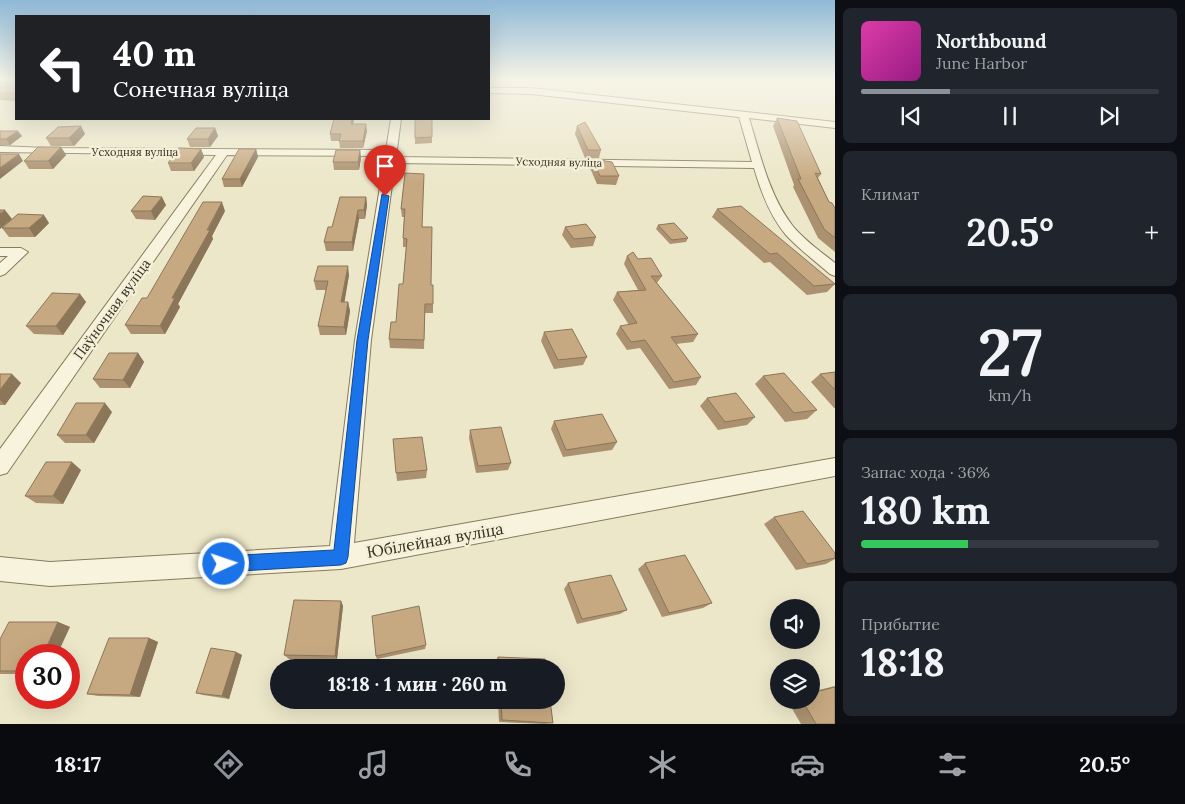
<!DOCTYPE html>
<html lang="ru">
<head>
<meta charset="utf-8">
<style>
  :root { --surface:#171b24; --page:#20242c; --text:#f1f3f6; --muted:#9ea1a6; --line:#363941; --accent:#8c9099 }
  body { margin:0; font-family:Lora,serif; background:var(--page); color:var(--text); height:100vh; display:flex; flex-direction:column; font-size:19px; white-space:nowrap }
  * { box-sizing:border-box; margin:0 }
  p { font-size:16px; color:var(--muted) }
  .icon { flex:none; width:28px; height:28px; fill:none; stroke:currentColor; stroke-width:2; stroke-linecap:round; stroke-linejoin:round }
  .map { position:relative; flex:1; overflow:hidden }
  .panel { display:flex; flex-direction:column; gap:8px; padding:8px; background:#0d0f14; width:350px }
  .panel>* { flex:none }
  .hud { position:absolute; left:15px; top:15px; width:475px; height:105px; border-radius:0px; box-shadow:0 5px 20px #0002; background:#202124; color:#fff; overflow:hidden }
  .buttons { position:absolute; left:770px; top:599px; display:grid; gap:10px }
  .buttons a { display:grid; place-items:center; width:50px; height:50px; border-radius:50%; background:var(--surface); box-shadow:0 5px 20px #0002; font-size:25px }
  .speed { position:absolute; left:15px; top:644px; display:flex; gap:10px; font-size:25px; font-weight:700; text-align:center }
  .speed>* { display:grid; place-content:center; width:65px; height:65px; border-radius:50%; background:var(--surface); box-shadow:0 5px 20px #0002; line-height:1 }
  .speed .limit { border:8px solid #d22; background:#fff; color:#111 }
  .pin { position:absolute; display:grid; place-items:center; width:42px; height:42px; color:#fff; margin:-51px -21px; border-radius:50% 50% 50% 0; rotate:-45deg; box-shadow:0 0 5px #0007 }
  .pin .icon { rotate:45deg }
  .me { position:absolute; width:55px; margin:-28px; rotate:87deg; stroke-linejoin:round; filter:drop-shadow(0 0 4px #0008) }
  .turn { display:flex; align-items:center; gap:18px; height:105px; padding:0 15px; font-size:22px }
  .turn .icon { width:65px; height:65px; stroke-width:2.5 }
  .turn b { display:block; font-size:35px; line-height:42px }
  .big { font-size:38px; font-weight:700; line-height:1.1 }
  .panel .card { flex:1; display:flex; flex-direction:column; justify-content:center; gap:8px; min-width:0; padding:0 18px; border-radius:8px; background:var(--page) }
  .panel .dial { align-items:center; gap:0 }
  .dial b { font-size:65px; line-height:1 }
  .song { display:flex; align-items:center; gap:15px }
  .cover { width:60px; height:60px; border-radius:8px; background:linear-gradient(135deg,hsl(320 70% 55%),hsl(310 70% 35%)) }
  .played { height:5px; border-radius:2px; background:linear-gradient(90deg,var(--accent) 30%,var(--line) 30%) }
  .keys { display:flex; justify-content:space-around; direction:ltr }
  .heat { display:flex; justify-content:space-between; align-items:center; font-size:28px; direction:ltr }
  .charge { height:8px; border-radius:4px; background:linear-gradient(90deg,#34c759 36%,var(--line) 0) }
  .trip { position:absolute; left:270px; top:659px; width:295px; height:50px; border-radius:25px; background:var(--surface); box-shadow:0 5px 20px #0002; font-weight:700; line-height:50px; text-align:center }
  .menu { display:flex; height:80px; justify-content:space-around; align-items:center; background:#090b0e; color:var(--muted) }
  .menu .icon { width:35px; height:35px }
  .menu .selected { color:var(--accent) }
  .menu b { font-size:22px; color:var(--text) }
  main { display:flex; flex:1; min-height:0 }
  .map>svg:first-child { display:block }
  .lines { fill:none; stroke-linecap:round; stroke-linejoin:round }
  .minor-casing { stroke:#877a5f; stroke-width:2 }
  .minor { fill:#f7f3dc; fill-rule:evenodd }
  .wall { fill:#ab916f }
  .shaded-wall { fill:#8b765a }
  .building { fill:#c7a981; stroke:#8b765a }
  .route { fill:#1a73e8; stroke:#114b97 }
  .labels { text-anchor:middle; stroke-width:5; stroke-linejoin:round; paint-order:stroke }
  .far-street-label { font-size:11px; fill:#393021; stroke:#f4f0d8 }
  .street-label { font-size:14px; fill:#393021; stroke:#f4f0d8 }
  .near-street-label { font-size:16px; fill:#393021; stroke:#f4f0d8 }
</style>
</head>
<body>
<main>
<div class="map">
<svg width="835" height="724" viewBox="0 0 835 724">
  <rect width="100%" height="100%" fill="#ece7c9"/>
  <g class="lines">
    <g class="minor-casing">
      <path id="minor" d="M489 88H531L835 122V128L749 118C760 154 769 195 792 225 804 240 820 251 835 263V276L830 274C815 261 799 249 786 235 770 216 761 192 754 168L395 163 371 340 354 543 835 458V476L341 569 50 586 0 581V557L50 562 330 546 355 340 385 156 227 155 7 473 0 475V449L216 155 0 152V146L46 148 386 150 391 119H401L396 157 752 162 739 117 531 94 489 93Z
        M0 248H21L28 252 5 274 0 276V263L8 256H0Z"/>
    </g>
    <use href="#minor" class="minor"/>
  </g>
  <path class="wall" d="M0 80H16V101L0 100V86H12V85L0 84Z
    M777 118 821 174 818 178 829 202 835 208V252L818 238 793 187 794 185 773 126Z
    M334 119H354L353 124 367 131 363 148H340L339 141H331L330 134Z
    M415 119H432V143L415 144Z
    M577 126 601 150 599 158H585L575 134Z
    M215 128 218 136 210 147H190L187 139Z
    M0 131 22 136 10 145H0Z
    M85 134 74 146H51L46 138Z
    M61 147 66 155 53 169H29L24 161Z
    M201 149 204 157 194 171H171L168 163Z
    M256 149 258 157 242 187H224L222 179Z
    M360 150 361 158 359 170H334L333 162Z
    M592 159 619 176 616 185 597 184 590 168Z
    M405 173 423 227 433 304V313H425L424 349 390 348 389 339 396 322 403 284 406 247H403V238L404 217H402L401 209Z
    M366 197 367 205 365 219H359L353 251H326L324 242 332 227Z
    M166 205 155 220 136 219 131 211Z
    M717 209 835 284 827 292 807 295 770 262 764 263 712 217Z
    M225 211 212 236 213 239 178 304 180 307 165 334H131L125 325 147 298Z
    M49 223 35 237H9L2 228Z
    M658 225 688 238 686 242 670 244 656 229Z
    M565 227 596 237 593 246 571 248 562 235Z
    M627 256 638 259 662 276 657 283 698 334 693 342 676 344 701 377 696 385 669 389 640 348 627 350 616 334 620 326 629 325 613 300 617 292 638 290 624 264Z
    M349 275 344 302H348L350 311 346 335H320L318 326 326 290H316L314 281Z
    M80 294 86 302 63 335 34 334 26 326Z
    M544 332 587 357 583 365 554 369 541 341Z
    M138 353 144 362 130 388H100L93 379Z
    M835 372V408H834L811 382 820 374Z
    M0 374 21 383 5 405H0Z
    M763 376 817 410 807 419 785 422 755 384Z
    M707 398 755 417 747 425 718 430 700 406Z
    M112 412 94 443H65L57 435Z
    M554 421 617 442 612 450 563 457 551 429Z
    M470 430 511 463 508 470 476 473 469 438Z
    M393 439 427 470 426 478 397 481Z
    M81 470 63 504 36 503 25 496Z
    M774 517 835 553V559L826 564 796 570 764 524Z
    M645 563 712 603 703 608 662 617 638 569Z
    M568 583 627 610 620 614 577 624 564 589Z
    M341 601 343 606 337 659H289L284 655Z
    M58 622 70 627 26 655V674H0V639Z
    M149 638 158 642 140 697 98 696 87 694Z
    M426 645 425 649 377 659 376 656Z
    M236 652 242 655 229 699 203 695 196 693Z
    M498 657 546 668H496V660Z
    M835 686V724H801L787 700H811V692Z
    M498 700H550L553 723 544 724 499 722Z"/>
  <path class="shaded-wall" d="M352 119H354L352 131 351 124Z
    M366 124 367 131 363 148V141Z
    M81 126 85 134 74 146 69 138Z
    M215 128 218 136 210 147 208 139Z
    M18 131 22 136 10 145 6 139Z
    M61 147 66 155 53 169 48 161Z
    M201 149 204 157 194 171 191 163Z
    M256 149 258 157 242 187 240 179Z
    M360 150 361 158 359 170 358 162Z
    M19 154 23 161 0 179V168Z
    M162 197 166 205 155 220 151 211Z
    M366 197 367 205 365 219 364 210Z
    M222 202 225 211 212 236 213 239 178 304 180 307 165 334 160 326 172 298Z
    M5 210 12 219 0 229V214Z
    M358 210 359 219 353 251 352 242Z
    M44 215 49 223 35 237 29 228Z
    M348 266 349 275 343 311 341 302Z
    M80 294 86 302 63 335 56 326Z
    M348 302 350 311 346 335 344 327Z
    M138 353 144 362 130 388 123 380Z
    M12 374 21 383 5 405 0 400V390Z
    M105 403 112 412 94 443 86 435Z
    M72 462 81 470 63 504 53 496Z
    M341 601 343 606 337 659 335 656Z
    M58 622 70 627 57 655H43Z
    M149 638 158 642 140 697 130 695Z
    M236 652 242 655 229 699 222 696Z"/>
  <path class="building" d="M13 80H16V93H0V86H12Z
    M777 118 797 121 821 174 815 173 829 202 832 203 835 208V238L824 229 798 179H801Z
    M334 119H352L351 124H366L363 141H339L341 134H330Z
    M415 119H432V137L415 138Z
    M585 122 601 150H588L577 126Z
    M81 126 69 138H46L58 127Z
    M196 128H215L208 139H187Z
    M0 131H18L6 139H0Z
    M38 147H61L48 161H24Z
    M179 148 201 149 191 163H168Z
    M239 149H256L240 179H222Z
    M336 150H360L358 162H333Z
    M0 154H19L0 168Z
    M592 159 612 162 619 176H600Z
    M405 173 424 174 422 227H432L431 285H433V304H425L424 340 389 339 391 322H396L399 284H403L407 239 403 238 405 209H401Z
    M143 196 162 197 151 211H131Z
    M340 197H366L364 210H358L352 242H324L328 227H332Z
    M203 202H222L207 230H210L172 298H175L160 326 125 325 142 298H147Z
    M741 206 835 284 814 286 777 253 770 254 717 209Z
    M0 210H5L0 214Z
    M18 214 44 215 29 228H2Z
    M674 223 688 238 672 240 658 225Z
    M586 224 596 237 574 239 565 227Z
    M633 252 638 259 651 258 662 276H651L698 334 671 337 701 377 674 382 645 340 631 342 620 326 637 323 617 292 646 290 627 256Z
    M318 266H348L341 302H348L344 327 318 326 328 281H314Z
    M52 293 80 294 56 326H26Z
    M572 329 587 357 558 360 544 332Z
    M109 353H138L123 380 93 379Z
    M835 372V390L820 374Z
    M784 373 817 410 794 413 763 376Z
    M0 374H12L0 390Z
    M736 393 755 417 725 422 707 398Z
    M76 403H105L86 435H57Z
    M602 414 617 442 566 450 554 421Z
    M501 427 511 463 478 466 470 430Z
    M422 437 427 470 396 473 393 439Z
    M46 462H72L53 496H25Z
    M803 511 835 553V558L807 564 774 517Z
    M685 555 712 603 669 613 645 563Z
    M611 575 627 610 582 619 568 583Z
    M294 600 341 601 335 656 284 655Z
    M419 606 426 645 376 656 372 616Z
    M9 622H58L43 655H26V671H0V639Z
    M109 638H149L130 695 87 694Z
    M211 648 236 652 222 696 196 693Z
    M498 657 545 659 546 668H499Z
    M835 687V724H816L802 700H811V693Z
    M501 700H550L553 723 502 720Z"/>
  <linearGradient id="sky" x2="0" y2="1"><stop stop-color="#8fb9d7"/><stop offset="0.44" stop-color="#f6f4e7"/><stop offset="1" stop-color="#f6f4e7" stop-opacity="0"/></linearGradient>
  <rect width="835" height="181" fill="url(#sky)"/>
  <path class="route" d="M382 194 389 196 368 340 348 557 346 563 341 565 224 572 218 569 216 564 218 558 224 556 334 550 357 340Z"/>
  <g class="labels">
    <g class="far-street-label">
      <text x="135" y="156">Усходняя вуліца</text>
      <text transform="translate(559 162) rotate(1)" y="4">Усходняя вуліца</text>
    </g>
    <g class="street-label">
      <text transform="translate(112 309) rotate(-54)" y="5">Паўночная вуліца</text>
    </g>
    <g class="near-street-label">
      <text transform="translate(435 540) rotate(-10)" y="6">Юбілейная вуліца</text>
    </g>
  </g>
</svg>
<div class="buttons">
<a><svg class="icon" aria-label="sound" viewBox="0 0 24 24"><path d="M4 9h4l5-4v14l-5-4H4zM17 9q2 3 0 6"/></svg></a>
<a><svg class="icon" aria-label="layers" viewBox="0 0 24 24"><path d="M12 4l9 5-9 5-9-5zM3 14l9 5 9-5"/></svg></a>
</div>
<div class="speed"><div class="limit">30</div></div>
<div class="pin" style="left:385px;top:196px;background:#d93025"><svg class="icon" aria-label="arrive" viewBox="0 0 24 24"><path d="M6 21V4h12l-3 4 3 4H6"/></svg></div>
<svg class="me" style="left:224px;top:564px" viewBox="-20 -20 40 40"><circle r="17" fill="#1a73e8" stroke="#fff" stroke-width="3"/><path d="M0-11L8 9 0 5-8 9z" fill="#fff"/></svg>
<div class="trip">18:18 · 1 мин · 260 m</div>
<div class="hud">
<div class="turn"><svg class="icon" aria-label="left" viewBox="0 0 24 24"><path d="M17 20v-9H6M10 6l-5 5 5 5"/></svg><div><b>40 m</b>Сонечная вуліца</div></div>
</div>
</div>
<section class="panel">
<div class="card">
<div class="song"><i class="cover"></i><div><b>Northbound</b><p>June Harbor</p></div></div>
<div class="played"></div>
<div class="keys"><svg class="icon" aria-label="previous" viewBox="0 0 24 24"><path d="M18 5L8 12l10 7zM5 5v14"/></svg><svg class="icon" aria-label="pause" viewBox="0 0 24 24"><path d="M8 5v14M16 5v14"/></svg><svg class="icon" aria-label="next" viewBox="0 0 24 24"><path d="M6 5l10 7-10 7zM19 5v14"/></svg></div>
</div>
<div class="card"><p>Климат</p>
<div class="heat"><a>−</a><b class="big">20.5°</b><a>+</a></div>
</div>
<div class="card dial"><b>27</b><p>km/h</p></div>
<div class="card"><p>Запас хода · 36%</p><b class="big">180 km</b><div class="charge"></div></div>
<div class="card"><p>Прибытие</p><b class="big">18:18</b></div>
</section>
</main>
<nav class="menu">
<b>18:17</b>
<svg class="icon selected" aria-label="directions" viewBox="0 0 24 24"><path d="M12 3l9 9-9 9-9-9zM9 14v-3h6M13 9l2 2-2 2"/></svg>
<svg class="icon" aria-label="music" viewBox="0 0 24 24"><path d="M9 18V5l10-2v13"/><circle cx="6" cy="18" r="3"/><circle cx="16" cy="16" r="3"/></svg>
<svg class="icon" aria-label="phone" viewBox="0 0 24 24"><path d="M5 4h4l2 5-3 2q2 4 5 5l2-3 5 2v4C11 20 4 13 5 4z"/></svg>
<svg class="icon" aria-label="climate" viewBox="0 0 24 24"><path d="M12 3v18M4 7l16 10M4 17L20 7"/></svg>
<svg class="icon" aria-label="car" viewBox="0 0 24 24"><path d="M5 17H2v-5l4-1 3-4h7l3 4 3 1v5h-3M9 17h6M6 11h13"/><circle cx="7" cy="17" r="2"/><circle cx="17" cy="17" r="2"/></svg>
<svg class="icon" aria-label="filters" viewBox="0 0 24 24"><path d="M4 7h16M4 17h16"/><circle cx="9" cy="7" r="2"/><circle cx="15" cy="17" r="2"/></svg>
<b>20.5°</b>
</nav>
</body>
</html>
